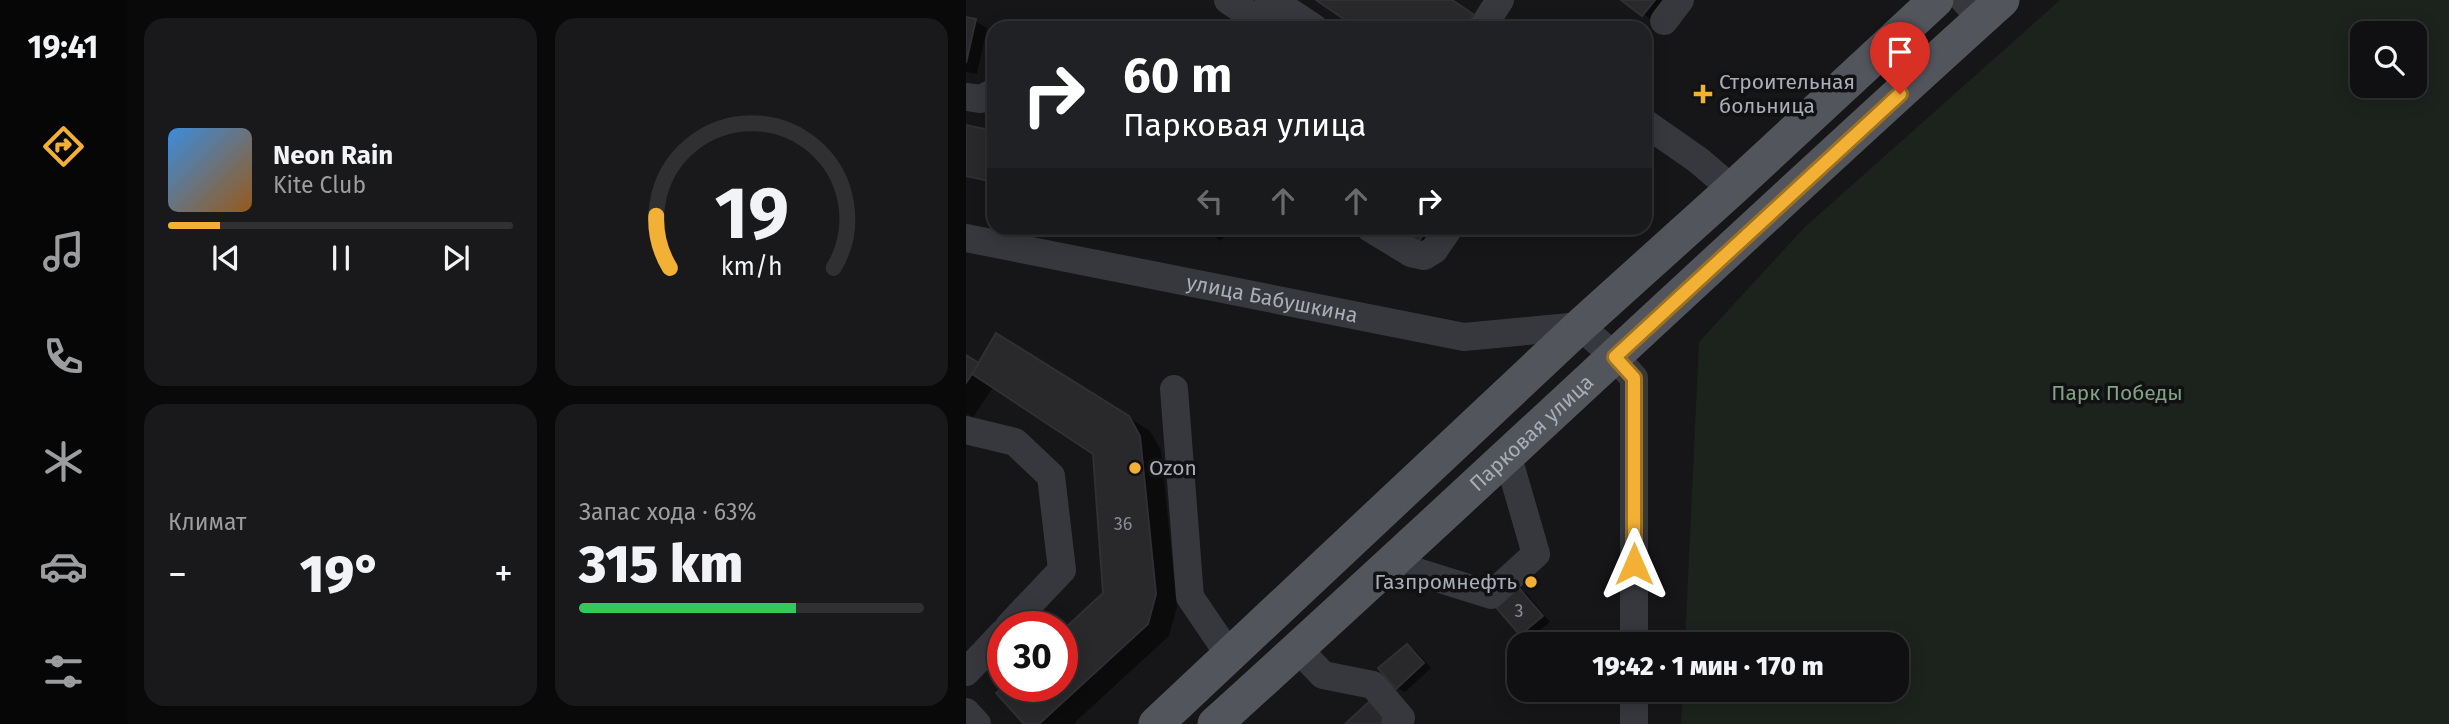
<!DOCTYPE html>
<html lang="ru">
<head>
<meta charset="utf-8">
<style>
  :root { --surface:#101012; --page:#19191b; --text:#f1f3f6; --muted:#9c9d9f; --line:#303032; --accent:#f2b134 }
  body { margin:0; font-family:"Fira Sans",sans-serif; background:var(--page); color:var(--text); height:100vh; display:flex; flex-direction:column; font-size:26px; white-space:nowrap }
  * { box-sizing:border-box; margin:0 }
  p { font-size:23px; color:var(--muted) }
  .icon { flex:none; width:38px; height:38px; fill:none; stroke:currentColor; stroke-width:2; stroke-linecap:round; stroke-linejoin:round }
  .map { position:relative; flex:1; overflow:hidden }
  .sheet { display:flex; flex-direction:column; gap:18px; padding:18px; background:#09090a; width:840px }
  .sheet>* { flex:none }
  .guide { position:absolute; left:21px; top:21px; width:665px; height:214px; border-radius:21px; box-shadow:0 4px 18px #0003,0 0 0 2px var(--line); background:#202124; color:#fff; overflow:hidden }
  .buttons { position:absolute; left:1384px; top:21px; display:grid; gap:14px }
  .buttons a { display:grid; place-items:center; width:77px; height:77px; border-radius:14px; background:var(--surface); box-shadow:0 4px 18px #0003,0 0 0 2px var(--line); font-size:35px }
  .speed { position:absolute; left:21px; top:611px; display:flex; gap:14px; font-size:35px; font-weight:700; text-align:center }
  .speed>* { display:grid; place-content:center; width:91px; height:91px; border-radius:50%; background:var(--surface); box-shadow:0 4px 18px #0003,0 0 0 2px var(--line); line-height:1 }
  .speed .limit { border:10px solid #d22; background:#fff; color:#111 }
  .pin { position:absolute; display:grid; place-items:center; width:60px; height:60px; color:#fff; margin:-72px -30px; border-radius:50% 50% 50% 0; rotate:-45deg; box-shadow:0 0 7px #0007 }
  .pin .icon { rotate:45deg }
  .me { position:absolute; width:77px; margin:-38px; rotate:0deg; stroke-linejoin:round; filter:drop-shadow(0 0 5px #0008) }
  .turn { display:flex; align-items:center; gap:24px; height:147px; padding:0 21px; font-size:32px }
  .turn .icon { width:91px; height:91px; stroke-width:2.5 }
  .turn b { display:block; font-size:49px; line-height:60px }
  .lanes { display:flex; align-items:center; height:66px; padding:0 21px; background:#0003; justify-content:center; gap:35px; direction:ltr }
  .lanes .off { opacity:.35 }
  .big { font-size:52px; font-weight:800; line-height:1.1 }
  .sheet .widget { flex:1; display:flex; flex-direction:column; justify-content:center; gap:10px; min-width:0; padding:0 24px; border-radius:21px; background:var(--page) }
  .sheet .dial { align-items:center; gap:0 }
  .dial svg { height:182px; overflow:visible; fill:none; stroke:var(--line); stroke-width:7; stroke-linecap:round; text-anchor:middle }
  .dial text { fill:var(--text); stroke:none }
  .song { display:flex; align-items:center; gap:21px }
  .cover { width:84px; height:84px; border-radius:10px; background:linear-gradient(135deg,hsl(210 70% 55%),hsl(30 70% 35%)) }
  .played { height:7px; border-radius:4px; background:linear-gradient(90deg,var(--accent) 15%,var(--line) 15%) }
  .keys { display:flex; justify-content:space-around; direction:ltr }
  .heat { display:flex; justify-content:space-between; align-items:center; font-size:38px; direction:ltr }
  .charge { height:10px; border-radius:5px; background:linear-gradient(90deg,#34c759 63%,var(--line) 0) }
  .sheet .tiles { flex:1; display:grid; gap:18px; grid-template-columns:repeat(2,1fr) }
  .trip { position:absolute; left:541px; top:632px; width:402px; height:70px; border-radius:21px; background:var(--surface); box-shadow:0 4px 18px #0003,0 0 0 2px var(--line); font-weight:800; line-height:70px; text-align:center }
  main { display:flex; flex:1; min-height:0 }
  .menu { display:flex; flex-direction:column; width:126px; justify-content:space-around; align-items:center; background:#060607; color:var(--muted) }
  .menu .icon { width:49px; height:49px }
  .menu .on { color:var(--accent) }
  .menu b { font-size:32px; color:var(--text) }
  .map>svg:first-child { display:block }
  .green { fill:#1c231d; fill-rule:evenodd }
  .shadow { fill:#0007 }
  .building { fill:#29292c; stroke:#303034; stroke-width:2 }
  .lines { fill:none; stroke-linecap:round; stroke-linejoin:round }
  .minor { stroke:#37383d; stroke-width:28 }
  .major { stroke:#53555c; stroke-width:35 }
  .route-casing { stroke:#9d7322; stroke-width:18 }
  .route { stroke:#f2b134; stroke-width:12 }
  .poi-dot { fill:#f2b134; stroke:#111113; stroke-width:2.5 }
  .labels { text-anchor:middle; stroke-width:7; stroke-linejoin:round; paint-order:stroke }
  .number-label { font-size:18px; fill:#888b94 }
  .poi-label { font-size:21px; fill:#a8adb8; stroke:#111113; text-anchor:start }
  .street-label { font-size:21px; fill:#a8adb8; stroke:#111113 }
  .park-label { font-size:21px; fill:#7fa381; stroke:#111113 }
</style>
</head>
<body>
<main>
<nav class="menu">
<b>19:41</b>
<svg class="icon on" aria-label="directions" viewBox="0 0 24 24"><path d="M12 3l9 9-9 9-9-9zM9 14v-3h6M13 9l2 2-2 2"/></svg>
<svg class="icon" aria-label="music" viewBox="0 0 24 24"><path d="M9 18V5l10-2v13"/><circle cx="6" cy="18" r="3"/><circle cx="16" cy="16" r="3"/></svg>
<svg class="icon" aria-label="phone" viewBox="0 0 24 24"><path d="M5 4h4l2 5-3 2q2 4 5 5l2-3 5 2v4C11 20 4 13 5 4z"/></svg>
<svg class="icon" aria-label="climate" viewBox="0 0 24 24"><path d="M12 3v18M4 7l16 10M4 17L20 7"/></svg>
<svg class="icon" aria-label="car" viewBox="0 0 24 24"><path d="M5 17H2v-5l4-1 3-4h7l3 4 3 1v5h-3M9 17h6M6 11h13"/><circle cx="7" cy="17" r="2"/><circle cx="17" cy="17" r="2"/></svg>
<svg class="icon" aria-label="filters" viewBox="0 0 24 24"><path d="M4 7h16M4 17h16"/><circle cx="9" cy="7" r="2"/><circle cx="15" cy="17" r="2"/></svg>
</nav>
<section class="sheet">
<div class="tiles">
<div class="widget">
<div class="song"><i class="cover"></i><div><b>Neon Rain</b><p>Kite Club</p></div></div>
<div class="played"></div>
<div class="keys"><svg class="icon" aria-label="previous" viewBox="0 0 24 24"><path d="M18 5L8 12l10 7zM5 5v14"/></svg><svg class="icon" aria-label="pause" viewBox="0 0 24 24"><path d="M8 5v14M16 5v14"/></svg><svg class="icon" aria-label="next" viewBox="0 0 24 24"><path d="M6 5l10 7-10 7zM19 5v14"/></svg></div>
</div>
<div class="widget dial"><svg viewBox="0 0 100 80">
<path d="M14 69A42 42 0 1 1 86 69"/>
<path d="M14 69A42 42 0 0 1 8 46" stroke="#f2b134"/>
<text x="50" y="56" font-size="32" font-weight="700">19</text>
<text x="50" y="72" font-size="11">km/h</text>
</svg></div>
<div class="widget"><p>Климат</p>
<div class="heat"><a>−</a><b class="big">19°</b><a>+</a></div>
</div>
<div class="widget"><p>Запас хода · 63%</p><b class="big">315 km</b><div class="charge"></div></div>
</div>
</section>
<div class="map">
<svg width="1483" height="724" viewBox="0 0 1483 724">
  <rect width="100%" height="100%" fill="#161618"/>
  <path class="green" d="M1094 0H1483V724H715L717 690H931V644H719L733 342 839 227ZM1396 33H1449V86H1396Z"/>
  <path class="shadow" d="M353 0H486L528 28H394Z
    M657 0H706L689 22Z
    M0 19 9 21 21 28 11 74 0 72Z
    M234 228H265L255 241Z
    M437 228H484L470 248Z
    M52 347 184 431 195 450 211 607 203 636 107 724H60L40 686H96L139 594 129 453 28 386 7 417 0 413V357L14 365Z
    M552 589 560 593 584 622 563 639 555 634 532 606Z
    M441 646 449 650 465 668 439 692 431 688Z"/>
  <path class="building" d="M350 0H486L507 14 498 28H391Z
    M655 0H689L676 16Z
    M0 17 10 19 0 63Z
    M0 125 28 131V182L0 176Z
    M433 228H462L453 241Z
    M30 333 163 416 174 436 190 594 182 624 73 724H58L30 693 38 686H96V631L137 593 127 454 6 374Z
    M0 355 13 363 0 383Z
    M552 587 577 616 554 635 529 606Z
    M441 644 458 663 430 689 412 668Z
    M405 700 421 719 415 724H379Z"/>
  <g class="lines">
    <g class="minor">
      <path d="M262 0 292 20 287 28"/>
      <path d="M998 0 1015 19"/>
      <path d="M292 20 306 0 348 28"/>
      <path d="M698 21 714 0"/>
      <path d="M516 28 534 0"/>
      <path d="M0 97 15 99 28 92"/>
      <path d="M679 123 732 160 766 189"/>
      <path d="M404 228 445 253 458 256 468 250 483 228"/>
      <path id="s1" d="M0 238 498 337 614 326 649 357 668 378V644"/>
      <path d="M208 389 224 597 264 656"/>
      <path d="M0 430 49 442 85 476 96 570 43 626"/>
      <path d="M426 564 525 595 570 554 541 454"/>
      <path d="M332 649 357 675 407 685 435 718 429 724"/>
      <path d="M0 672 37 633"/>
      <path d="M0 712 11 724"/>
      <path d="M668 724V690"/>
    </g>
    <g class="major">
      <path d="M190 724 614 326 766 189 970 0"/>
      <path id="s2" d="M249 724C513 485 771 239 1036 0"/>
    </g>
  </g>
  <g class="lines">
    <g class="route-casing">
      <path id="route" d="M668 564V378L649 357 934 94"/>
    </g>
    <use href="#route" class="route"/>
  </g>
  <g class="poi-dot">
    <path d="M733.5 83.5h7v7h7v7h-7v7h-7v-7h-7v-7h7z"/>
    <circle cx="169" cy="468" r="7"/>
    <circle cx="565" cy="582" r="7"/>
  </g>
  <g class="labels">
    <g class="number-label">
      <text x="157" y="530">36</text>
      <text x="553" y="617">3</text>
    </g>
    <g class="poi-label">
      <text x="753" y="89">Строительная<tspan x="753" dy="24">больница</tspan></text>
      <text x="183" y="475">Ozon</text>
      <text x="551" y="589" text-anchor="end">Газпромнефть</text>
    </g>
    <g class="street-label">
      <text dy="7" stroke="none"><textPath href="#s1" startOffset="312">улица Бабушкина</textPath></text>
      <text dy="7" stroke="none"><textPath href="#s2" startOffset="430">Парковая улица</textPath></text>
    </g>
    <g class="park-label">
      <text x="1151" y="400">Парк Победы</text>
    </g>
  </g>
</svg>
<div class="buttons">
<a><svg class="icon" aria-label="search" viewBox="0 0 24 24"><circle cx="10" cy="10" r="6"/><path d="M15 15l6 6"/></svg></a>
</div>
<div class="speed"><div class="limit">30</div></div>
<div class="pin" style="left:934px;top:94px;background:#d93025"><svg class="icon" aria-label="arrive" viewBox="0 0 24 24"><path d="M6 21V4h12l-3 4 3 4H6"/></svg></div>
<svg class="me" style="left:668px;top:564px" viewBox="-20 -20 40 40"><path d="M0-17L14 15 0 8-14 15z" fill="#f2b134" stroke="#fff" stroke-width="4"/></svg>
<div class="trip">19:42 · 1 мин · 170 m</div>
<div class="guide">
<div class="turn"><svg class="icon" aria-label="right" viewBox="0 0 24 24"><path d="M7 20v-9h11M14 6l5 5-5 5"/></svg><div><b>60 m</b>Парковая улица</div></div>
<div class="lanes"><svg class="icon off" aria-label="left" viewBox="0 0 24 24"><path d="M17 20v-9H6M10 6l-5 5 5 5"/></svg><svg class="icon off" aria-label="ahead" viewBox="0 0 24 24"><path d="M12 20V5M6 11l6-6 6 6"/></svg><svg class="icon off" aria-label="ahead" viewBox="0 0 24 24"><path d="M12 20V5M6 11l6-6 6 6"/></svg><svg class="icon" aria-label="right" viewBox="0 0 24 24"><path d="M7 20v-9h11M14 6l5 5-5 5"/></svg></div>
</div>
</div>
</main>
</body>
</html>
